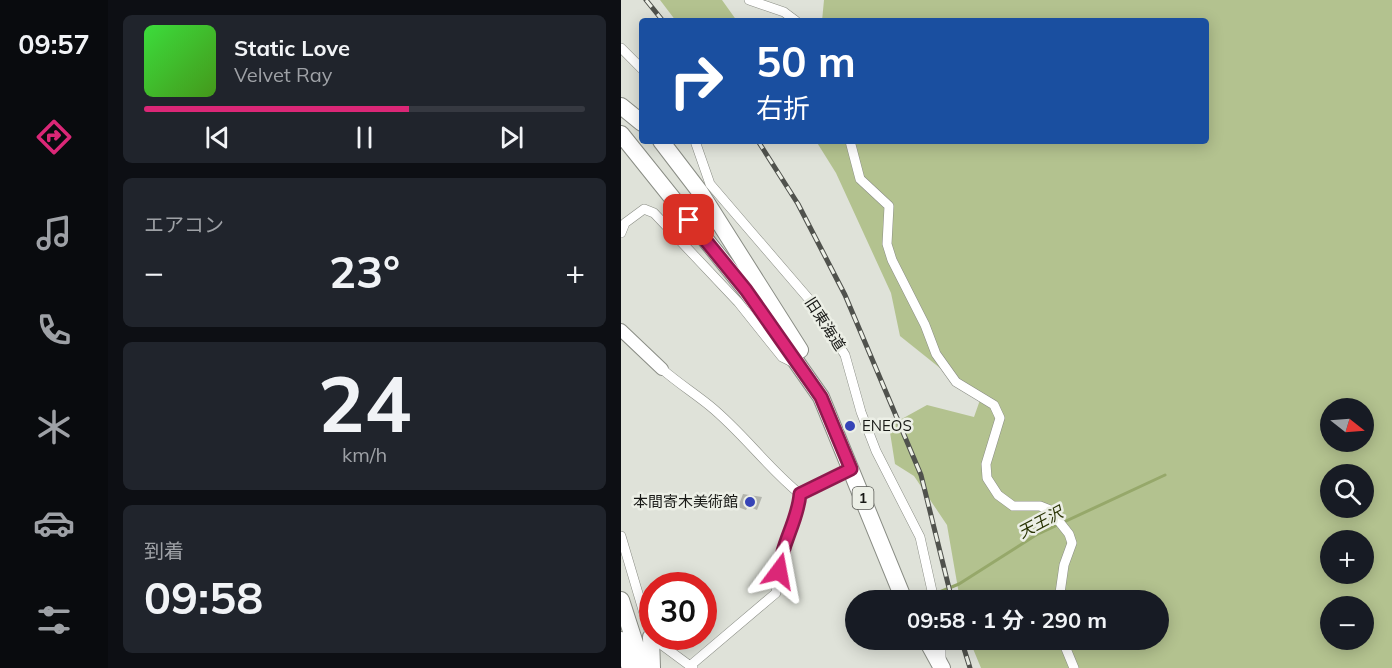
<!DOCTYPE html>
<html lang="ja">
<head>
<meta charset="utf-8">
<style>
  :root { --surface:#171b24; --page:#20242c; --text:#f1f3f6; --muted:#9ea1a6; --line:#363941; --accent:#db2777 }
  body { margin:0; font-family:Mulish,"Noto Sans JP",sans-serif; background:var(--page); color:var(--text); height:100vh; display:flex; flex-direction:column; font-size:22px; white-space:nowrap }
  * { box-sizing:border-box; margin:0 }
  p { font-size:20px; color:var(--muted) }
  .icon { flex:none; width:33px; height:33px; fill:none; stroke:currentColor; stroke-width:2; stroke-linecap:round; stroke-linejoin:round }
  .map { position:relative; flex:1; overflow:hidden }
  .details { display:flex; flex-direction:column; gap:15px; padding:15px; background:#0d0f14; width:513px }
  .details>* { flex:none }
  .top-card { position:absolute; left:18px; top:18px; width:570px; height:126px; border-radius:6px; box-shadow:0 3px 15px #0003; background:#1a4fa0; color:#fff; overflow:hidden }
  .needle { width:39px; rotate:107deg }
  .fabs { position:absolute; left:699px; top:398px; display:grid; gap:12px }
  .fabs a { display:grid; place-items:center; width:54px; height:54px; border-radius:50%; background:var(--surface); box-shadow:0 3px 15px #0003; font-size:30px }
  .speed { position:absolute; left:18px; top:572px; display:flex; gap:12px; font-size:30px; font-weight:700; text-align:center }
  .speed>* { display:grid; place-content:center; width:78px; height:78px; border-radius:50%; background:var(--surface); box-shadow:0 3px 15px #0003; line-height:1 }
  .speed .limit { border:9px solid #d22; background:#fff; color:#111 }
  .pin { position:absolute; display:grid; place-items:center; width:51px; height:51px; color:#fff; margin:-26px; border-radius:12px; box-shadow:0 3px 9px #0006 }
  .me { position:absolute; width:66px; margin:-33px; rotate:13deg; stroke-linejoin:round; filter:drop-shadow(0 0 4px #0008) }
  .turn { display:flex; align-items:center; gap:21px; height:126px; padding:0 18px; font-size:27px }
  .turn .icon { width:78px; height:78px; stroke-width:2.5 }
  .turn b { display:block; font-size:42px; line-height:51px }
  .big { font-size:45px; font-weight:700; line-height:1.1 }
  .details .widget { flex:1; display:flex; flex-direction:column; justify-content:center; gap:9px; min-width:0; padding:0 21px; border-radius:9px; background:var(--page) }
  .details .dial { align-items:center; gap:0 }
  .dial b { font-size:78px; line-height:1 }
  .song { display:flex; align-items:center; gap:18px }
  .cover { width:72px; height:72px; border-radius:9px; background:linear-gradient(135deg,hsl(120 70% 55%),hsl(100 70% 35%)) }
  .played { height:6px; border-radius:3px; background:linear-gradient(90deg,var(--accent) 60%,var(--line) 60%) }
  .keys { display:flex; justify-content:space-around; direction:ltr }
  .heat { display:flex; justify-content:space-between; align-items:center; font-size:33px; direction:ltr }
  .trip { position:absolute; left:224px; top:590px; width:324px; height:60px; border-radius:30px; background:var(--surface); box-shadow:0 3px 15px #0003; font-weight:700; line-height:60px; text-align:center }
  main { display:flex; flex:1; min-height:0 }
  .tabs { display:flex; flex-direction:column; width:108px; justify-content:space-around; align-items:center; background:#090b0e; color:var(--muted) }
  .tabs .icon { width:42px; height:42px }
  .tabs .selected { color:var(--accent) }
  .tabs b { font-size:27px; color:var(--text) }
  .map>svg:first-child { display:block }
  .green { fill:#b3c28f; fill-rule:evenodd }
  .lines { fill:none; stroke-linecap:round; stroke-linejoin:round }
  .stream { stroke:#96a86a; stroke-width:3 }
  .building { fill:#b2b4ac }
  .street-casing { stroke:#8a8d85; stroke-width:10 }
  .secondary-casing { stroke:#8a8d85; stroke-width:14 }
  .highway-casing { stroke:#8a8d85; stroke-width:18 }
  .street { stroke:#fff; stroke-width:9 }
  .secondary { stroke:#fff; stroke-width:12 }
  .highway { stroke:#fff; stroke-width:16 }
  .rail-casing { stroke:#50524d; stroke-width:5 }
  .rail { stroke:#ecefe6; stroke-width:3; stroke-dasharray:9; stroke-linecap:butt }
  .route-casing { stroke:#8e194d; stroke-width:15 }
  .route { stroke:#db2777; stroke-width:10 }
  .poi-dot { fill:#3644b7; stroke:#ecefe6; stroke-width:2 }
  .labels { text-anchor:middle; stroke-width:5; stroke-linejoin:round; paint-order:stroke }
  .shield { fill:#ecefe6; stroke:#585954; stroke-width:1.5 }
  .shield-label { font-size:14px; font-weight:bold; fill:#181916 }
  .street-label { font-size:15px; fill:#181916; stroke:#ecefe6 }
  .poi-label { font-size:15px; fill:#181916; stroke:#ecefe6; text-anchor:start }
  .water-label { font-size:16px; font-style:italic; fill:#2b3505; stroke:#ecefe6 }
</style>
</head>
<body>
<main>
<nav class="tabs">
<b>09:57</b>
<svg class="icon selected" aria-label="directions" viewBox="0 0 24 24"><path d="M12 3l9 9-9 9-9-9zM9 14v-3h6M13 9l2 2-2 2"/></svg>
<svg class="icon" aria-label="music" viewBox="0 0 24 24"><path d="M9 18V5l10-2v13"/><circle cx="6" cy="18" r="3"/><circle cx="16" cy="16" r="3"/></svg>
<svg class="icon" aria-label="phone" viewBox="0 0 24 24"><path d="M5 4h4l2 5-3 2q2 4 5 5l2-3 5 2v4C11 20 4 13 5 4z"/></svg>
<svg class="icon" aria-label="climate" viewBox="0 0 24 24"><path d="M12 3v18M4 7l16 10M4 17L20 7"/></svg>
<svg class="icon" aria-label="car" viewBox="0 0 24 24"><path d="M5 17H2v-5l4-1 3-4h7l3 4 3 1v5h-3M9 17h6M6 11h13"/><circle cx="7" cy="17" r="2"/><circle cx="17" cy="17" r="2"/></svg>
<svg class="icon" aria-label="filters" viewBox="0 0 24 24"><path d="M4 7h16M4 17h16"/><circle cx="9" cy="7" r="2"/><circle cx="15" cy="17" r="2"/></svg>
</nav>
<section class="details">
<div class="widget">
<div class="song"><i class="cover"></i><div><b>Static Love</b><p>Velvet Ray</p></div></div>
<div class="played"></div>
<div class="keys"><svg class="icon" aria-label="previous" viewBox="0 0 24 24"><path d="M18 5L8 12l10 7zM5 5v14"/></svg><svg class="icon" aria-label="pause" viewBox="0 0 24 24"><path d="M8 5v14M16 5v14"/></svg><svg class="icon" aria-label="next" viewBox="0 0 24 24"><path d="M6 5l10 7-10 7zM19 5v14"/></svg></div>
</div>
<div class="widget"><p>エアコン</p>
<div class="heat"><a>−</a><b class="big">23°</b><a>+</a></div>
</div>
<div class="widget dial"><b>24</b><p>km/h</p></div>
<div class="widget"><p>到着</p><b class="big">09:58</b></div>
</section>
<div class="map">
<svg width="771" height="668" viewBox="0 0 771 668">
  <rect width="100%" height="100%" fill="#dfe2d9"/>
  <path class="green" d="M39 0H101L116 21H55Z
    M203 0H771V668H360L348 639H537V600H339L326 525 293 476 274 464 268 426 306 405 353 417 359 400 279 336 270 293 215 173 195 141H585V21H201ZM710 408H742V441H710ZM710 474H742V507H710ZM710 540H742V573H710ZM710 606H742V639H710Z"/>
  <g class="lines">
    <path class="stream" d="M318 600 316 593 338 584 415 535 544 475"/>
  </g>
  <path class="building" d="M122 494 141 497 136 510 127 506 125 510 117 507Z"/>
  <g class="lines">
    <g class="street-casing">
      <path id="street" d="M128 0 163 12 175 21
        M0 48 21 69
        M74 141 89 184 193 305 224 355 240 412 255 451 299 537 313 600
        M229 141 239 179 268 206 266 244 271 260 304 325 315 354 335 382 373 405 379 418 365 464 366 478 377 495 392 506H419L429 510 448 534 451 543 443 565 438 600
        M0 233 4 223 23 209 33 213 117 302 161 357 171 362
        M41 369C57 383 73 393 89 406 122 433 146 467 179 494
        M0 536 30 637 72 668
        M320 639V661
        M441 639 453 668
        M70 665 155 593 159 558 178 506 179 494 230 469"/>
    </g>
    <g class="secondary-casing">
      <path id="secondary" d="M0 330 41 369"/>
    </g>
    <g class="highway-casing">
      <path id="highway" d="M0 106 21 123
        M0 134 125 290 200 397 283 600
        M40 141 79 192 179 350
        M0 600 22 668
        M30 637 31 668
        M305 639 321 668
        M0 640 9 668"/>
    </g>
    <use href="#street" class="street"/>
    <use href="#secondary" class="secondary"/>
    <use href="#highway" class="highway"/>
    <g class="rail-casing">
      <path id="rail" d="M25 0 42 21
        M137 141 177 204 224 295 300 475 331 600
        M340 639 349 668"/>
    </g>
    <use href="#rail" class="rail"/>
  </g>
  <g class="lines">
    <g class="route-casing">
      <path id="route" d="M68 220 125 290 200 397 230 469 179 494C177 521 160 544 158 571"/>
    </g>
    <use href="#route" class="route"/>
  </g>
  <g class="poi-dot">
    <circle cx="229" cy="426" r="6"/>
    <circle cx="129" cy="502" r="6"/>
  </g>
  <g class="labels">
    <rect class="shield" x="231.5" y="487" width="21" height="22" rx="4.5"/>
    <g class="shield-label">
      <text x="242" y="503">1</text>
    </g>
    <g class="street-label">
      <text transform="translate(204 324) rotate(57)" y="5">旧東海道</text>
    </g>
    <g class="poi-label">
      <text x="241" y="431">ENEOS</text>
      <text x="117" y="507" text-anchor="end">本間寄木美術館</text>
    </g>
    <g class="water-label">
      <text transform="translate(419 522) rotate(-28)" y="6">天王沢</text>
    </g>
  </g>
</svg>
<div class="fabs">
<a><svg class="needle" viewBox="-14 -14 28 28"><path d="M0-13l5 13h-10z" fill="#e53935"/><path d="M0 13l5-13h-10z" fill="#9ea1a6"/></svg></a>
<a><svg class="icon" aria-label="search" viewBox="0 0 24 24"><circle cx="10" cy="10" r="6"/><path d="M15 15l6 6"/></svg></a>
<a>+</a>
<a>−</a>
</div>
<div class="speed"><div class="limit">30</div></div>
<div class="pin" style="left:68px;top:220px;background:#d93025"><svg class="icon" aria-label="arrive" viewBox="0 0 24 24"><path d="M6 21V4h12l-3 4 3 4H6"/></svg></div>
<svg class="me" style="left:158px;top:571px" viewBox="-20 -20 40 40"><path d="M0-17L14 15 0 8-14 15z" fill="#db2777" stroke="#fff" stroke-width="4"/></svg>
<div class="trip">09:58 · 1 分 · 290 m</div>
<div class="top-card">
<div class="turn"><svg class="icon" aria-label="right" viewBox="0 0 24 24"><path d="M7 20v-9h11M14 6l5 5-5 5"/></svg><div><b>50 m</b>右折</div></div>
</div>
</div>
</main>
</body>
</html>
